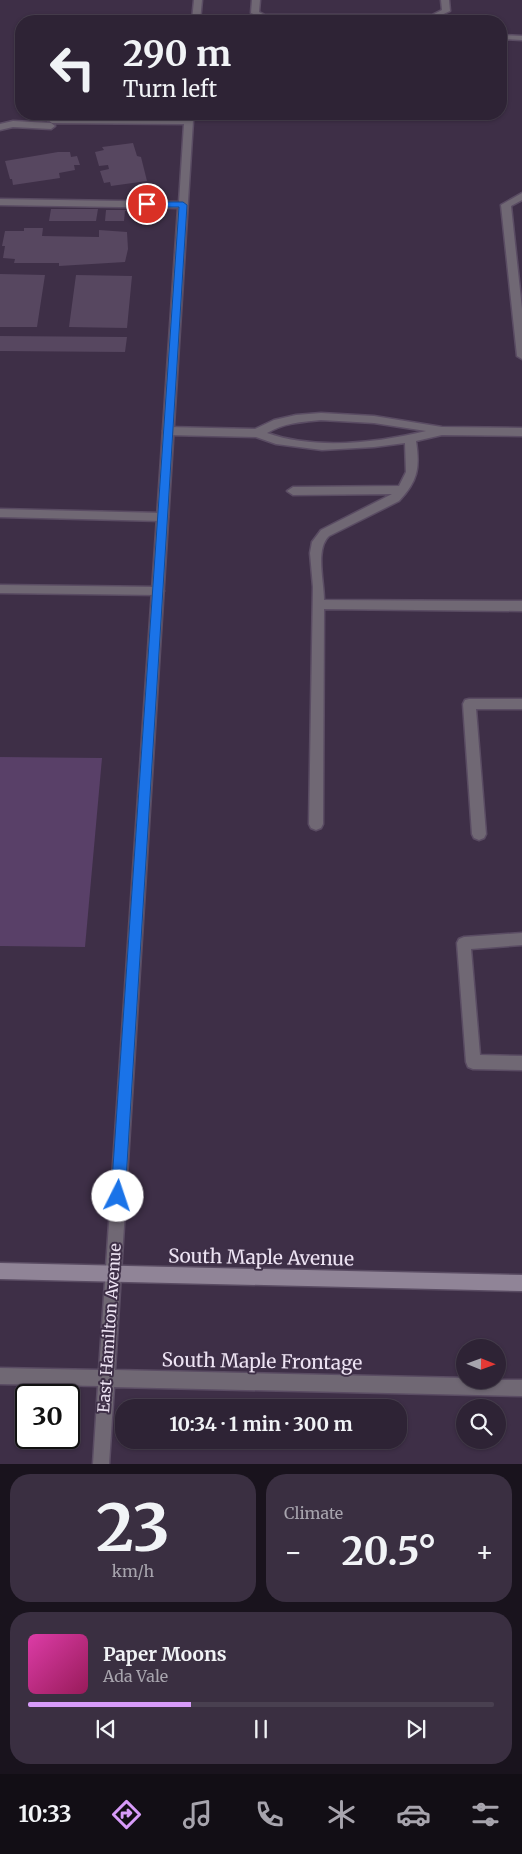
<!DOCTYPE html>
<html lang="en">
<head>
<meta charset="utf-8">
<style>
  :root { --surface:#2e2335; --page:#3a2f41; --text:#f1f3f6; --muted:#a7a4ad; --line:#494050; --accent:#d79bf9 }
  body { margin:0; font-family:Merriweather,serif; background:var(--page); color:var(--text); height:100vh; display:flex; flex-direction:column; font-size:19px; white-space:nowrap }
  * { box-sizing:border-box; margin:0 }
  p { font-size:16px; color:var(--muted) }
  .icon { flex:none; width:28px; height:28px; fill:none; stroke:currentColor; stroke-width:2; stroke-linecap:round; stroke-linejoin:round }
  .map { position:relative; height:1464px; overflow:hidden }
  .sheet { display:flex; flex-direction:column; gap:10px; padding:10px; background:#19131d; flex:1 }
  .sheet>* { flex:none }
  .top-card { position:absolute; left:15px; top:15px; width:492px; height:105px; border-radius:20px; box-shadow:0 1px 4px #0004,0 0 0 1px var(--line); background:#2e2335; color:var(--text); overflow:hidden }
  .needle { width:32px; rotate:91deg }
  .fabs { position:absolute; left:456px; top:1339px; display:grid; gap:10px }
  .fabs a { display:grid; place-items:center; width:50px; height:50px; border-radius:50%; background:var(--surface); box-shadow:0 1px 4px #0004,0 0 0 1px var(--line); font-size:25px }
  .speed { position:absolute; left:15px; top:1384px; display:flex; gap:10px; font-size:25px; font-weight:700; text-align:center }
  .speed>* { display:grid; place-content:center; width:65px; height:65px; border-radius:50%; background:var(--surface); box-shadow:0 1px 4px #0004,0 0 0 1px var(--line); line-height:1 }
  .speed .limit { border:2px solid #111; border-radius:8px; background:#fff; color:#111 }
  .pin { position:absolute; display:grid; place-items:center; width:42px; height:42px; color:#fff; margin:-21px; border:2px solid #fff; border-radius:50%; box-shadow:0 1px 5px #0007 }
  .me { position:absolute; width:55px; margin:-28px; rotate:4deg; stroke-linejoin:round; filter:drop-shadow(0 0 4px #0008) }
  .turn { display:flex; align-items:center; gap:18px; height:105px; padding:0 25px; font-size:22px }
  .turn .icon { width:65px; height:65px; stroke-width:2.5 }
  .turn b { display:block; font-size:35px; line-height:42px }
  .big { font-size:38px; font-weight:700; line-height:1.1 }
  .sheet .tile { flex:1; display:flex; flex-direction:column; justify-content:center; gap:8px; min-width:0; padding:0 18px; border-radius:20px; background:var(--page) }
  .sheet .dial { align-items:center; gap:0 }
  .dial b { font-size:65px; line-height:1 }
  .song { display:flex; align-items:center; gap:15px }
  .cover { width:60px; height:60px; border-radius:8px; background:linear-gradient(135deg,hsl(320 70% 55%),hsl(330 70% 35%)) }
  .played { height:5px; border-radius:2px; background:linear-gradient(90deg,var(--accent) 35%,var(--line) 35%) }
  .keys { display:flex; justify-content:space-around; direction:ltr }
  .heat { display:flex; justify-content:space-between; align-items:center; font-size:28px; direction:ltr }
  .sheet .tiles { flex:1; display:grid; gap:10px; grid-template-columns:1fr 1fr }
  .tile:last-child { grid-column:span 2 }
  .trip { position:absolute; left:115px; top:1399px; width:292px; height:50px; border-radius:20px; background:var(--surface); box-shadow:0 1px 4px #0004,0 0 0 1px var(--line); font-weight:700; line-height:50px; text-align:center }
  .tab-bar { display:flex; height:80px; justify-content:space-around; align-items:center; background:#120e15; color:var(--muted) }
  .tab-bar .icon { width:35px; height:35px }
  .tab-bar .active { color:var(--accent) }
  .tab-bar b { font-size:22px; color:var(--text) }
  .map>svg:first-child { display:block }
  .green { fill:#594068 }
  .building { fill:#574760 }
  .lines { fill:none; stroke-linecap:round; stroke-linejoin:round }
  .lane-casing { stroke:#5a4c63; stroke-width:3 }
  .street-casing { stroke:#5a4c63; stroke-width:3 }
  .secondary-casing { stroke:#5a4c63; stroke-width:3 }
  .lane { fill:#706874; fill-rule:evenodd }
  .street { fill:#706874; fill-rule:evenodd }
  .secondary { fill:#908497; fill-rule:evenodd }
  .route { fill:#1a73e8; stroke:#114b97 }
  .labels { text-anchor:middle; stroke-width:4; stroke-linejoin:round; paint-order:stroke }
  .street-label { font-size:16px; fill:#ede3f3; stroke:#3e2f47 }
  .near-street-label { font-size:19px; fill:#ede3f3; stroke:#3e2f47 }
</style>
</head>
<body>
<div class="map">
<svg width="522" height="1464" viewBox="0 0 522 1464">
  <rect width="100%" height="100%" fill="#3e2f47"/>
  <path class="green" d="M0 757 102 758 85 947 0 946Z"/>
  <path class="building" d="M133 143 137 156 141 157 147 181 111 186 110 182 104 183 100 171 109 169 108 165 99 166 95 152 104 150 102 147Z
    M58 152H70L71 157 77 156 80 165H74L75 170 59 173 60 178 13 185 12 179H10L5 161Z
    M51 209H98L96 221H49Z
    M106 210H127V211H125L124 221H105Z
    M24 228H43L42 236 99 237V230L127 232 128 249 125 262 59 266V263H14L15 259 3 258 5 246H2L5 231H24Z
    M0 274 45 275 37 327H0Z
    M76 275 132 276 127 328 69 327Z
    M0 336 127 337 125 352 0 351Z"/>
  <g class="lines">
    <g class="lane-casing">
      <path id="lane" d="M252 0H260L259 12 265 15H432L442 10 441 0H449L450 11 433 19H264L251 13Z
        M501 35 522 36V40L501 39Z
        M522 193V200L511 206 522 309V359L517 356 501 205Z
        M321 413 374 416 442 427 522 428V436L442 435 416 441C420 468 418 481 399 501L329 536C315 549 324 581 324 600L522 601V611L324 609 323 824 321 828 316 830 311 828 309 824 313 587 310 553 312 542 321 530 392 494 293 495 287 491 293 487 399 486 406 472 405 443 374 447 322 450 276 444 256 437 168 435 163 431 168 427 255 429 274 420 296 415ZM321 420 374 423 426 431C377 443 315 450 267 433 284 423 301 422 321 420Z
        M0 509 162 513 168 517 162 521 0 517Z
        M0 585 158 587 164 591 158 595 0 593Z
        M469 699H522V709H476L486 834 484 838 479 840 474 838 472 834 463 704 465 700Z
        M522 933V945L471 949 480 1055 522 1056V1070L473 1069 468 1067 466 1062 457 943 459 939 464 937Z"/>
    </g>
    <g class="street-casing">
      <path id="street" d="M194 0H202L200 21H192Z
        M185 114H193V121L115 1370 465 1378V1380H522V1396L114 1387 109 1464H93L98 1386 0 1384V1368L99 1370 178 208 0 205V199L179 202 184 124 52 123 48 120 52 117 184 118Z
        M13 121 51 123 55 126 51 129 13 127 0 130V124Z"/>
    </g>
    <g class="secondary-casing">
      <path id="secondary" d="M0 1263 522 1275V1291L0 1279Z"/>
    </g>
    <use href="#lane" class="lane"/>
    <use href="#street" class="street"/>
    <use href="#secondary" class="secondary"/>
  </g>
  <path class="route" d="M144 202H183L187 205 125 1196 123 1200 118 1202 113 1200 111 1196 179 207H147L143 204Z"/>
  <g class="labels">
    <g class="street-label">
      <text transform="translate(109 1328) rotate(-86)" y="6">East Hamilton Avenue</text>
    </g>
    <g class="near-street-label">
      <text transform="translate(261 1257) rotate(1)" y="7">South Maple Avenue</text>
      <text transform="translate(262 1361) rotate(1)" y="7">South Maple Frontage</text>
    </g>
  </g>
</svg>
<div class="fabs">
<a><svg class="needle" viewBox="-14 -14 28 28"><path d="M0-13l5 13h-10z" fill="#e53935"/><path d="M0 13l5-13h-10z" fill="#a7a4ad"/></svg></a>
<a><svg class="icon" aria-label="search" viewBox="0 0 24 24"><circle cx="10" cy="10" r="6"/><path d="M15 15l6 6"/></svg></a>
</div>
<div class="speed"><div class="limit">30</div></div>
<div class="pin" style="left:147px;top:204px;background:#d93025"><svg class="icon" aria-label="arrive" viewBox="0 0 24 24"><path d="M6 21V4h12l-3 4 3 4H6"/></svg></div>
<svg class="me" style="left:118px;top:1196px" viewBox="-20 -20 40 40"><circle r="19" fill="#fff"/><path d="M0-13L10 11 0 6-10 11z" fill="#1a73e8"/></svg>
<div class="trip">10:34 · 1 min · 300 m</div>
<div class="top-card">
<div class="turn"><svg class="icon" aria-label="left" viewBox="0 0 24 24"><path d="M17 20v-9H6M10 6l-5 5 5 5"/></svg><div><b>290 m</b>Turn left</div></div>
</div>
</div>
<section class="sheet">
<div class="tiles">
<div class="tile dial"><b>23</b><p>km/h</p></div>
<div class="tile"><p>Climate</p>
<div class="heat"><a>−</a><b class="big">20.5°</b><a>+</a></div>
</div>
<div class="tile">
<div class="song"><i class="cover"></i><div><b>Paper Moons</b><p>Ada Vale</p></div></div>
<div class="played"></div>
<div class="keys"><svg class="icon" aria-label="previous" viewBox="0 0 24 24"><path d="M18 5L8 12l10 7zM5 5v14"/></svg><svg class="icon" aria-label="pause" viewBox="0 0 24 24"><path d="M8 5v14M16 5v14"/></svg><svg class="icon" aria-label="next" viewBox="0 0 24 24"><path d="M6 5l10 7-10 7zM19 5v14"/></svg></div>
</div>
</div>
</section>
<nav class="tab-bar">
<b>10:33</b>
<svg class="icon active" aria-label="directions" viewBox="0 0 24 24"><path d="M12 3l9 9-9 9-9-9zM9 14v-3h6M13 9l2 2-2 2"/></svg>
<svg class="icon" aria-label="music" viewBox="0 0 24 24"><path d="M9 18V5l10-2v13"/><circle cx="6" cy="18" r="3"/><circle cx="16" cy="16" r="3"/></svg>
<svg class="icon" aria-label="phone" viewBox="0 0 24 24"><path d="M5 4h4l2 5-3 2q2 4 5 5l2-3 5 2v4C11 20 4 13 5 4z"/></svg>
<svg class="icon" aria-label="climate" viewBox="0 0 24 24"><path d="M12 3v18M4 7l16 10M4 17L20 7"/></svg>
<svg class="icon" aria-label="car" viewBox="0 0 24 24"><path d="M5 17H2v-5l4-1 3-4h7l3 4 3 1v5h-3M9 17h6M6 11h13"/><circle cx="7" cy="17" r="2"/><circle cx="17" cy="17" r="2"/></svg>
<svg class="icon" aria-label="filters" viewBox="0 0 24 24"><path d="M4 7h16M4 17h16"/><circle cx="9" cy="7" r="2"/><circle cx="15" cy="17" r="2"/></svg>
</nav>
</body>
</html>
